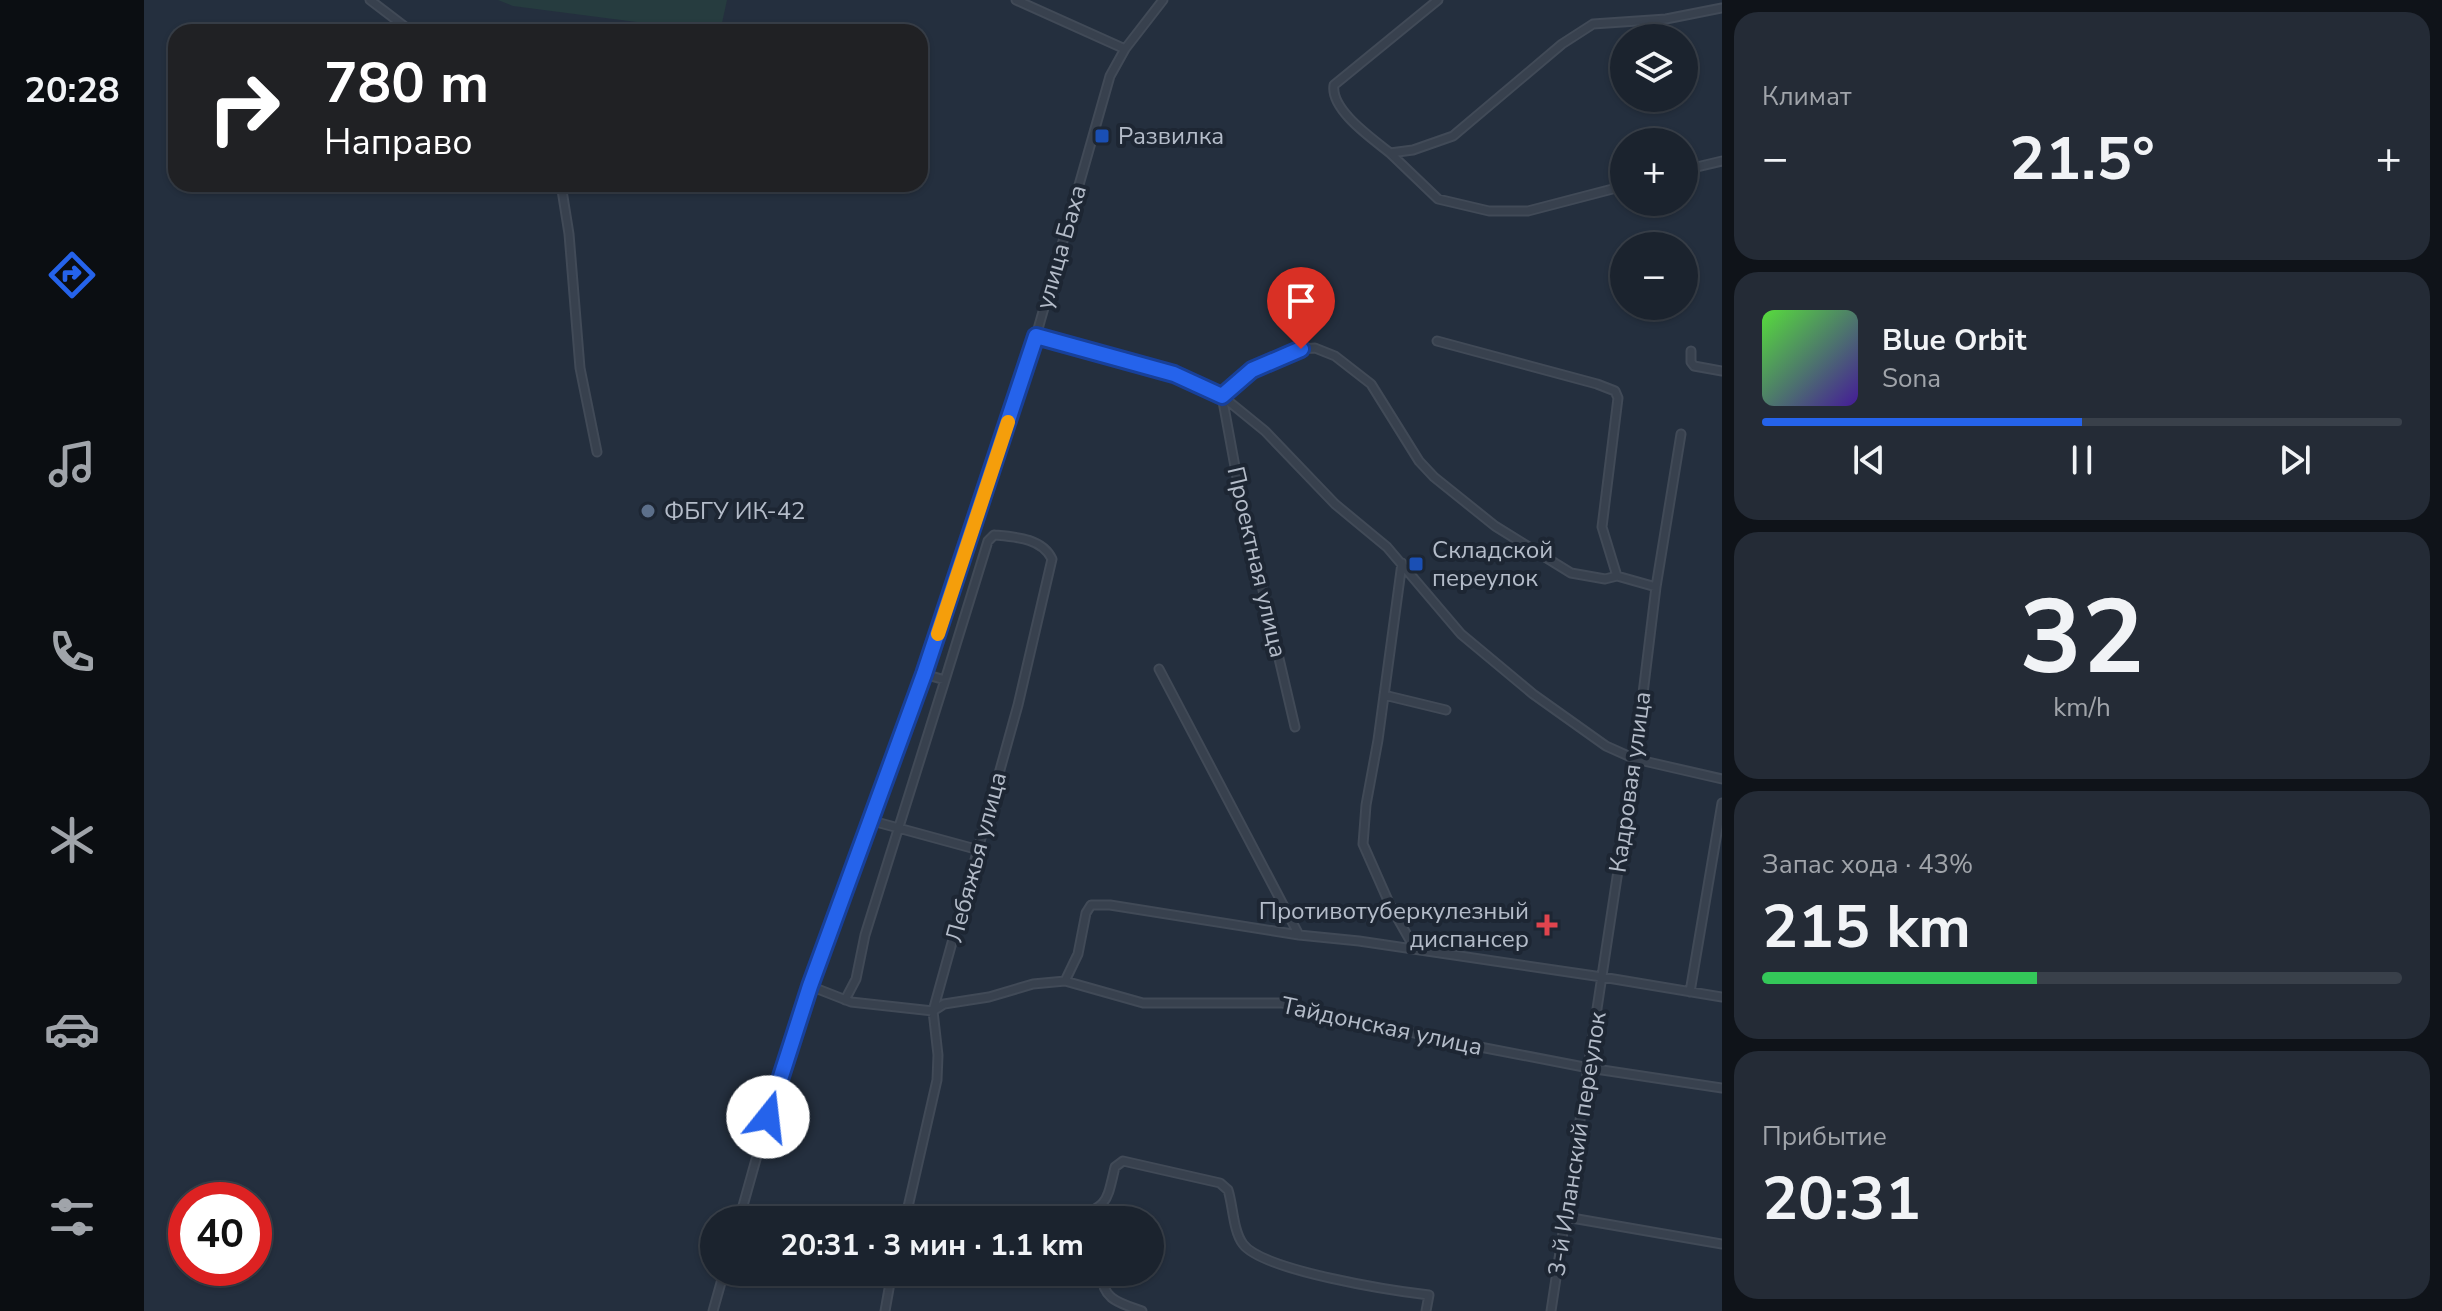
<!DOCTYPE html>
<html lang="ru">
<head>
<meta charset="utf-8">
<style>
  :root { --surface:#1b232e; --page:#242b36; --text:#f1f3f6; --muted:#a0a4aa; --line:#39404a; --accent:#2563eb }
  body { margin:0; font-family:"Nunito Sans",sans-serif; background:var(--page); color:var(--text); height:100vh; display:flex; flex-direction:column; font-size:30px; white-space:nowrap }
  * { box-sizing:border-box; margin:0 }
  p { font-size:26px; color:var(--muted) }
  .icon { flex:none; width:44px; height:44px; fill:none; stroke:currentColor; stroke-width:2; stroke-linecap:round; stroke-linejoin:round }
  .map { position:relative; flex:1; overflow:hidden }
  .details { display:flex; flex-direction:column; gap:12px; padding:12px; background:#0f1319; width:720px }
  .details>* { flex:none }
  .hud { position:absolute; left:24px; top:24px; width:760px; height:168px; border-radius:24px; box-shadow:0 2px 6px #0004,0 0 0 2px var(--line); background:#202124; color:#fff; overflow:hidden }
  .buttons { position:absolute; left:1466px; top:24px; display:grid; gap:16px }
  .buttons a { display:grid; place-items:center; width:88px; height:88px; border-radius:50%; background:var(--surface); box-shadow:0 2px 6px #0004,0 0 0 2px var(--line); font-size:40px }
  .speed { position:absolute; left:24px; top:1182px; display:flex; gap:16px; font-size:40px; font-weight:700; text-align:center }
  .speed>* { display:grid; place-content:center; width:104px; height:104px; border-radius:50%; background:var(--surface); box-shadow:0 2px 6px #0004,0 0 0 2px var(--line); line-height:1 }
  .speed .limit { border:12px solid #d22; background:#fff; color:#111 }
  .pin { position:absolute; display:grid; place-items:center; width:68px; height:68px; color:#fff; margin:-82px -34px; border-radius:50% 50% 50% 0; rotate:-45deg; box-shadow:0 0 8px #0007 }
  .pin .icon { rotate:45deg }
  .me { position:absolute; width:88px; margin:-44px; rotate:16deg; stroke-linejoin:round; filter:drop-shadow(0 0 6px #0008) }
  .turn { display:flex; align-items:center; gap:28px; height:168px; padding:0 24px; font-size:36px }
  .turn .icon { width:104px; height:104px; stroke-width:2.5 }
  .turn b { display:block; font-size:56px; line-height:68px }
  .big { font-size:60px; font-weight:700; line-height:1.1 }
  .details .card { flex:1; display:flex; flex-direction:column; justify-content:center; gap:12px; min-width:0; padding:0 28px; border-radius:24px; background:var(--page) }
  .details .dial { align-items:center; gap:0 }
  .dial b { font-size:104px; line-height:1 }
  .song { display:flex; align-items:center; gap:24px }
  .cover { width:96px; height:96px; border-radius:12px; background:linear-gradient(135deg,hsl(110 70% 55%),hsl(260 70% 35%)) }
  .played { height:8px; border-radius:4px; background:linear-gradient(90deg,var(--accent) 50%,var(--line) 50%) }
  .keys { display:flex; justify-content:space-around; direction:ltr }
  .heat { display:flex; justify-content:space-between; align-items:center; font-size:44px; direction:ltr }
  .charge { height:12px; border-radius:6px; background:linear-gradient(90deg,#34c759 43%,var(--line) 0) }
  .trip { position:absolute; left:556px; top:1206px; width:464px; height:80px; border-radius:40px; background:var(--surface); box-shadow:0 2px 6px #0004,0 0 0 2px var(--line); font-weight:700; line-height:80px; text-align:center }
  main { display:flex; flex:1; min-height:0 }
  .tabs { display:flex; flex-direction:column; width:144px; justify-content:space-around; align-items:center; background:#0b0e12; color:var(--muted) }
  .tabs .icon { width:56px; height:56px }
  .tabs .selected { color:var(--accent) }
  .tabs b { font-size:36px; color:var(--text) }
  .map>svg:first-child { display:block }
  .green { fill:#263c3f }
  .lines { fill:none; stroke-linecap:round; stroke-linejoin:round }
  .minor-casing { stroke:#414a57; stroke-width:11 }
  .minor { stroke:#38414e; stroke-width:7 }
  .route-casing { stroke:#184099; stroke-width:20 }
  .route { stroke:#2563eb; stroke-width:14 }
  .slow { stroke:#f59e0b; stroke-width:14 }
  .transit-dot { fill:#1a4fb4; stroke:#1d2633; stroke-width:3 }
  .service-dot { fill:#5c6f8a; stroke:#1d2633; stroke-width:3 }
  .health-dot { fill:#e0444e; stroke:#1d2633; stroke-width:3 }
  .labels { text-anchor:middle; stroke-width:8; stroke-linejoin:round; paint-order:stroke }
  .poi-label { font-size:24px; fill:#b4bcc9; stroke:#1d2633; text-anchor:start }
  .street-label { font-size:24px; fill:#b4bcc9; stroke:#1d2633 }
</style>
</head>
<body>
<main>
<nav class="tabs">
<b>20:28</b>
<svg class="icon selected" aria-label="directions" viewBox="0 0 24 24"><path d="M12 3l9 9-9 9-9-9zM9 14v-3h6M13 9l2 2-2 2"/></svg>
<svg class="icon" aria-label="music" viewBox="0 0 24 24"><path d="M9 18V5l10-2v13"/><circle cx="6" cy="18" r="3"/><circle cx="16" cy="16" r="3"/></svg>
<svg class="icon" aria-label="phone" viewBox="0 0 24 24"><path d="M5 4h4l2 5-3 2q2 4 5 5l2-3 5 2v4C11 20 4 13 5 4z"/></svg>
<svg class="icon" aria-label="climate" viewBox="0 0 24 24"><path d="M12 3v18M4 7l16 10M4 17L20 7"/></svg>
<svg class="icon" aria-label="car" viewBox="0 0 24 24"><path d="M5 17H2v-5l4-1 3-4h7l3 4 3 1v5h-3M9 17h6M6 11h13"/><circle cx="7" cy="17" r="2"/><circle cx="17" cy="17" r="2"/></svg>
<svg class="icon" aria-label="filters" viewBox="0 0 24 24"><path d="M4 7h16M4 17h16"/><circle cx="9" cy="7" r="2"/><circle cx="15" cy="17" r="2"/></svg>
</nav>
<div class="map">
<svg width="1578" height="1311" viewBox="0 0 1578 1311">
  <rect width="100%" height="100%" fill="#242f3e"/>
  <path class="green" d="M354 0H583L578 23 562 31 369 6Z"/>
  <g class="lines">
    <g class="minor-casing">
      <path id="minor" d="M226 0 268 32
        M872 0 981 49
        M1294 0 1190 85C1186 110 1229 139 1246 153L1269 150 1309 136 1418 44 1449 24 1522 19 1578 8
        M1246 153 1294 199 1345 211H1384L1480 186
        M1540 170 1578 161
        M417 184 425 234 436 368 453 452
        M892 336 1030 374 1078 396 1121 431 1191 504 1243 547 1317 634 1389 694 1462 746 1491 759 1578 779
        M1293 341 1453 384 1471 391 1474 398 1458 527 1473 576 1512 587
        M1547 351V362L1550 366 1578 371
        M1258 563 1234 740 1222 805 1219 844 1246 905 1271 949
        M1015 669 1155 935
        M1240 695 1302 710
        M1151 727 1094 483 1078 396 1108 370 1157 349 1171 348 1191 356 1227 384 1275 461 1290 477 1351 526 1427 573 1461 579 1473 576
        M725 820 835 850
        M921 981 934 954 942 913 947 905H966L1155 935 1215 941 1458 977 1578 997
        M666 986 707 1002 789 1011 800 1004 845 997 889 984 921 981 999 1003H1138L1305 1041 1445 1068 1578 1088
        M1546 992 1578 803
        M701 1000 712 979 721 935 801 680
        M1422 1217 1578 1244
        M595 1220 632 1088 666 986 780 674 892 336 966 76 981 49 1019 0
        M761 1220 793 1080 794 1055 789 1011 874 705 908 559C898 538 872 537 850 535L844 541 801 680 780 674
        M929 1220C965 1204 962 1204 971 1167L979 1161 1076 1183 1084 1190C1089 1205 1089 1231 1099 1244 1119 1271 1250 1291 1285 1295L1282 1311
        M958 1272C957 1299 975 1303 998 1311
        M569 1311 580 1272
        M741 1311 748 1272
        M1407 1311 1491 759 1512 587 1537 434"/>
    </g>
    <use href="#minor" class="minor"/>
  </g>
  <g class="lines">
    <g class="route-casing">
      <path id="route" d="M624 1117 666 986 780 674 892 336 1030 374 1078 396 1108 370 1157 349"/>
    </g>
    <use href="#route" class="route"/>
    <path class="slow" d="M794 634 864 422"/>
  </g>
  <g class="transit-dot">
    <rect x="950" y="128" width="16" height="16" rx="4"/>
    <rect x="1264" y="556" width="16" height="16" rx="4"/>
  </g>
  <circle class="service-dot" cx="504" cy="511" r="8"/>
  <path class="health-dot" d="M1399 913h8v8h8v8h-8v8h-8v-8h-8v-8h8z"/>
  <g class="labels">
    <g class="poi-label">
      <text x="974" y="144">Развилка</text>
      <text x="520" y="519">ФБГУ ИК-42</text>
      <text x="1288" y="558">Складской<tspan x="1288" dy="28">переулок</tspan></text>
      <text x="1385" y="919" text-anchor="end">Противотуберкулезный<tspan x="1385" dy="28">диспансер</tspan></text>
    </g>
    <g class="street-label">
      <text transform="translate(917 247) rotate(-74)" y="8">улица Баха</text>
      <text transform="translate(1113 562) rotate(77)" y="8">Проектная улица</text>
      <text transform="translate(1486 782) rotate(-82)" y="8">Кадровая улица</text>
      <text transform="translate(832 857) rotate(-75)" y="8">Лебяжья улица</text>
      <text transform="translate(1238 1026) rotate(12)" y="8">Тайдонская улица</text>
      <text transform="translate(1433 1144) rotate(-81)" y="8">3-й Иланский переулок</text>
    </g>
  </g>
</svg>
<div class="buttons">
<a><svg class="icon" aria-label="layers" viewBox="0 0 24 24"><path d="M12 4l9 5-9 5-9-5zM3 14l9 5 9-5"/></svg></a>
<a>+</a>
<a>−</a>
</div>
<div class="speed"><div class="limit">40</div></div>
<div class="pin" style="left:1157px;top:349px;background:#d93025"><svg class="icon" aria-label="arrive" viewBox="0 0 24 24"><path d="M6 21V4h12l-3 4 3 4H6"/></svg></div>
<svg class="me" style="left:624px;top:1117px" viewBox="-20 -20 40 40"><circle r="19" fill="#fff"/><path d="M0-13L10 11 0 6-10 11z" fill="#2563eb"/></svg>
<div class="trip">20:31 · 3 мин · 1.1 km</div>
<div class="hud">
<div class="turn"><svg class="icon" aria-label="right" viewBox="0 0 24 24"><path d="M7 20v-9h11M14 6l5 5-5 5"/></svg><div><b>780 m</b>Направо</div></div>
</div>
</div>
<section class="details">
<div class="card"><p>Климат</p>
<div class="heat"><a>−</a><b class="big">21.5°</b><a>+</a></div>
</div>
<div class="card">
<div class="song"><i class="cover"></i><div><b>Blue Orbit</b><p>Sona</p></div></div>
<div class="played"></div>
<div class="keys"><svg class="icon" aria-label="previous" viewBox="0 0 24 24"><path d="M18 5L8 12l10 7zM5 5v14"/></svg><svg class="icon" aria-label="pause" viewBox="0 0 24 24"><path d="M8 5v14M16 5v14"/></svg><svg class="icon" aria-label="next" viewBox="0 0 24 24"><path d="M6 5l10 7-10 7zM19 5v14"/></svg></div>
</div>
<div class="card dial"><b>32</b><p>km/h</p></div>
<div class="card"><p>Запас хода · 43%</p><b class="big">215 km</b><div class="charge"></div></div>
<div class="card"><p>Прибытие</p><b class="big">20:31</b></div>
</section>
</main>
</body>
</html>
